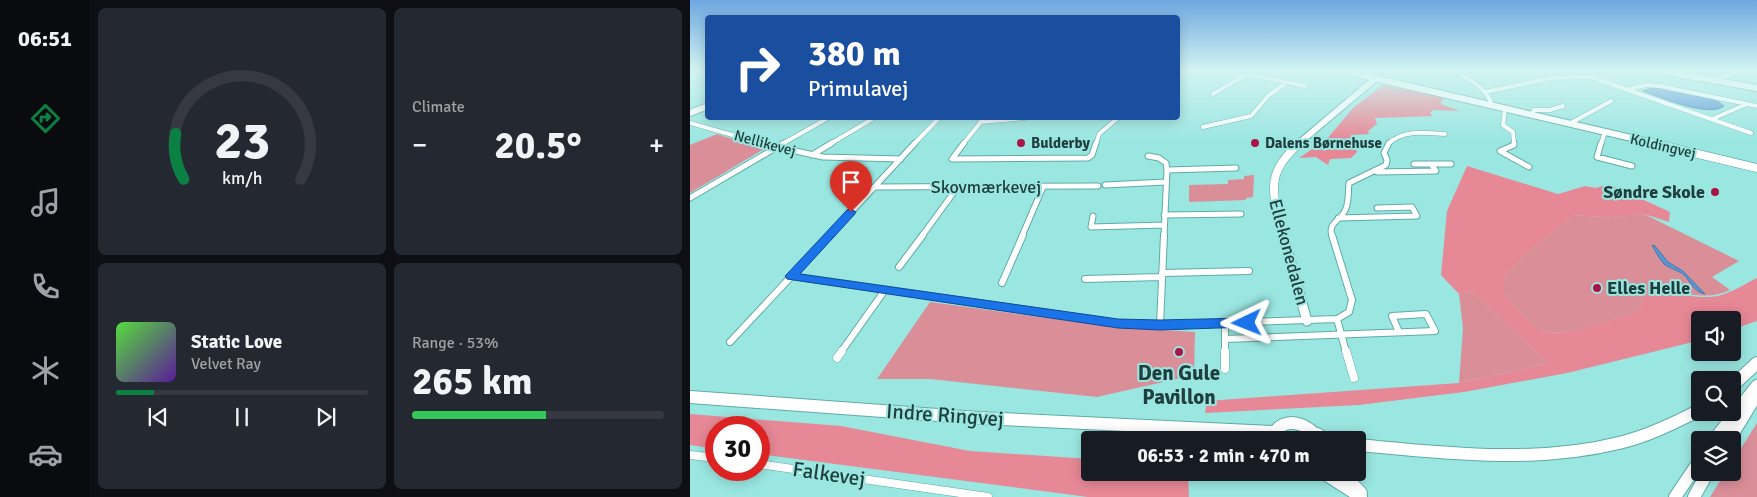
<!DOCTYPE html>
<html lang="en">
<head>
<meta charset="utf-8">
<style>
  :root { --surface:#171b24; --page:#242831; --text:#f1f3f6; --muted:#9ea1a6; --line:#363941; --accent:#0b8043 }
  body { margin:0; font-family:Signika,sans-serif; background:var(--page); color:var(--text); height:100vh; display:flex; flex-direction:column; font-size:19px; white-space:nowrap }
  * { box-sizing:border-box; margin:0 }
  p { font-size:16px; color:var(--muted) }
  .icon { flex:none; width:28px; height:28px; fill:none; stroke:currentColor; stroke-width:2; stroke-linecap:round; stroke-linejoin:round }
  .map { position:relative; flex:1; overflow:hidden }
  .panel { display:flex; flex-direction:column; gap:8px; padding:8px; background:#0d0f14; width:600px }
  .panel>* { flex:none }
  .top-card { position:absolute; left:15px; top:15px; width:475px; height:105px; border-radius:5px; box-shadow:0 2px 12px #0003; background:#1a4fa0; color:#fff; overflow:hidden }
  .buttons { position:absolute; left:1001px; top:311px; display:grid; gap:10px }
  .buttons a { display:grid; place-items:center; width:50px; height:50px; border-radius:5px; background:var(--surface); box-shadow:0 2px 12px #0003; font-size:25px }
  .speed { position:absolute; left:15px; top:416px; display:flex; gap:10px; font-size:25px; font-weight:700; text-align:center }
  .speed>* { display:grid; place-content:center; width:65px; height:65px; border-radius:50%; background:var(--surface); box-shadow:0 2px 12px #0003; line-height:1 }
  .speed .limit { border:8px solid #d22; background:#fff; color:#111 }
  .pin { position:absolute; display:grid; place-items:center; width:42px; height:42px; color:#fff; margin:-51px -21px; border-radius:50% 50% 50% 0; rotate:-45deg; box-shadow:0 0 5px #0007 }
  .pin .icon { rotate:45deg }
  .me { position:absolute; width:55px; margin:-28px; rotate:268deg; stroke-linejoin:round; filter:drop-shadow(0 0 4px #0008) }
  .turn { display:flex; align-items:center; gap:18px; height:105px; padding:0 20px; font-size:22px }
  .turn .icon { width:65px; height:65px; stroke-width:2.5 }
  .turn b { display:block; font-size:35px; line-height:42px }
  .big { font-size:38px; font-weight:800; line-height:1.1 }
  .panel .widget { flex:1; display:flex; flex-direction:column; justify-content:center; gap:8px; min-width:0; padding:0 18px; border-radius:8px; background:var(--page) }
  .panel .dial { align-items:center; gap:0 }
  .dial svg { height:130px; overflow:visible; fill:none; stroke:var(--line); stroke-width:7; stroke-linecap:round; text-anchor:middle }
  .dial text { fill:var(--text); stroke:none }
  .song { display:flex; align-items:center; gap:15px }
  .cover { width:60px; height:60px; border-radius:8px; background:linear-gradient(135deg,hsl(110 70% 55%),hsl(270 70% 35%)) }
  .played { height:5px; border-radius:2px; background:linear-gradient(90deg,var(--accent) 15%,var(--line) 15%) }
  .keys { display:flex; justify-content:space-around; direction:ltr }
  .heat { display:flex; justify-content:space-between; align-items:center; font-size:28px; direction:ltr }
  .charge { height:8px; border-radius:4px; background:linear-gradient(90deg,#34c759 53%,var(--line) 0) }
  .panel .tiles { flex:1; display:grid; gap:8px; grid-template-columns:repeat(2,1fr) }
  .trip { position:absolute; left:391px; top:431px; width:285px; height:50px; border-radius:5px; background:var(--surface); box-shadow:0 2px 12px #0003; font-weight:800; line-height:50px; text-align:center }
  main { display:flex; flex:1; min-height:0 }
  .menu { display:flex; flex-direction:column; width:90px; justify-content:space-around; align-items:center; background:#090b0e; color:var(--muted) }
  .menu .icon { width:35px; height:35px }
  .menu .on { color:var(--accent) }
  .menu b { font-size:22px; color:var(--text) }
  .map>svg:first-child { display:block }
  .green { fill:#da8e98 }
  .forest { fill:#e78896 }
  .water { fill:#5796d6; stroke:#467ca8 }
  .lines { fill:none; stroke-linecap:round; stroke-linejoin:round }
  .street-far3-casing { stroke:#60aba7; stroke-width:5 }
  .street-far2-casing { stroke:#60aba7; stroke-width:7 }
  .street-far1-casing { stroke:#60aba7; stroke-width:8 }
  .street-casing { stroke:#60aba7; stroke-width:9 }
  .secondary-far3-casing { stroke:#60aba7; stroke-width:8 }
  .secondary-far2-casing { stroke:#60aba7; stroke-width:9 }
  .secondary-far1-casing { stroke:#60aba7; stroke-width:11 }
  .secondary-casing { stroke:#60aba7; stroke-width:14 }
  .primary-casing { stroke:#60aba7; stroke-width:14 }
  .street-far3 { stroke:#fff; stroke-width:4 }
  .street-far2 { stroke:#fff; stroke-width:5 }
  .street-far1 { stroke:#fff; stroke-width:6 }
  .street { stroke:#fff; stroke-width:8 }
  .secondary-far3 { stroke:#fff; stroke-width:6 }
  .secondary-far2 { stroke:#fff; stroke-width:8 }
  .secondary-far1 { stroke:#fff; stroke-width:9 }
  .secondary { stroke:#fff; stroke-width:12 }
  .primary { stroke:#fff; stroke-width:12 }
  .route { fill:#1a73e8; stroke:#114b97 }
  .poi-dot { fill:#aa1444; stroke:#9ae6e1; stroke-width:2 }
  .labels { text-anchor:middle; stroke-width:4; stroke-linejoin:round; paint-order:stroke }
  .far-street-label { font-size:15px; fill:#1f3e3d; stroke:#9ae6e1 }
  .far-poi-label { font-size:15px; font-weight:bold; fill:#1f3e3d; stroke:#9ae6e1; text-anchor:start }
  .street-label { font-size:18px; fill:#1f3e3d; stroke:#9ae6e1 }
  .poi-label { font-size:18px; font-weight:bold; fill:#1f3e3d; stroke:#9ae6e1; text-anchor:end }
  .near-poi-label { font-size:21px; font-weight:bold; fill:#1f3e3d; stroke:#9ae6e1 }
  .near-street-label { font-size:21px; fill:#1f3e3d; stroke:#9ae6e1 }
</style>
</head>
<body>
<main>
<nav class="menu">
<b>06:51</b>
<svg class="icon on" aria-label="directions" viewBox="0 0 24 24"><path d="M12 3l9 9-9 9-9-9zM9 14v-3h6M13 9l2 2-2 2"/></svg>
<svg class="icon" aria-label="music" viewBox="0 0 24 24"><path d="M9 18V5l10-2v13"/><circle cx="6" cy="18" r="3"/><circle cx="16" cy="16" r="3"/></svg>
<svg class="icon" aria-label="phone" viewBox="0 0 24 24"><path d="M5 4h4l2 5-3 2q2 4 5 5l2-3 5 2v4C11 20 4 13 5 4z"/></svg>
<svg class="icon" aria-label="climate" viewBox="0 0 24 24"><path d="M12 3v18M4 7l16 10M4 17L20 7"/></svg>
<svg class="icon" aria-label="car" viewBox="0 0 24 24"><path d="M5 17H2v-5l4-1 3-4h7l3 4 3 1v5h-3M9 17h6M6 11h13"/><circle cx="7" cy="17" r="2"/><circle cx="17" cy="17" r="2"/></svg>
</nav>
<section class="panel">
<div class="tiles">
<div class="widget dial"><svg viewBox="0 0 100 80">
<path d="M14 69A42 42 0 1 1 86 69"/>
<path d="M14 69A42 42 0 0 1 9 41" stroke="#0b8043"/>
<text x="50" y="56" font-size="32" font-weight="700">23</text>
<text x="50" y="72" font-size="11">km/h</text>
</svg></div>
<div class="widget"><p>Climate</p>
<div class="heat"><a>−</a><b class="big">20.5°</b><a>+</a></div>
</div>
<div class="widget">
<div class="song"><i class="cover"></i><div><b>Static Love</b><p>Velvet Ray</p></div></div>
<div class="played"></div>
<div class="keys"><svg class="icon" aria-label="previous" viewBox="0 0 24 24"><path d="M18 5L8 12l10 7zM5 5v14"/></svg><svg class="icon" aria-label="pause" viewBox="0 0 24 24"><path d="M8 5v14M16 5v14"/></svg><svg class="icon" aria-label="next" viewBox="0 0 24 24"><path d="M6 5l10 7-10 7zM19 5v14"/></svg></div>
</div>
<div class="widget"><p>Range · 53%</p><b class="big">265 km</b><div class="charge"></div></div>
</div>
</section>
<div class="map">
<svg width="1067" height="497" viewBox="0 0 1067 497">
  <rect width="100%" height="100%" fill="#9ae6e1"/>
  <path class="green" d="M27 134 74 149 0 193V145Z
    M564 175 563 197 556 198V200L499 202V185L538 184V180L554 179V176Z
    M954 214 1049 261 1022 277 1040 290C1016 301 1002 292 978 293 970 293 962 295 954 296L948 311C929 317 875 337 857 332 843 328 823 304 814 293V278L835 255 883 215 922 218Z
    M782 291 858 363 769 383 773 328 769 294Z
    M240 302 424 327 505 332 504 375 407 397 240 379H187Z
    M1067 423V497H1020L1035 473 1042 472 1043 461Z"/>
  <path class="forest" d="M693 85 755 98 751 101V104L770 111 743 110 740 113 743 116 685 118 687 124 678 131 679 134 661 135 667 152 661 158 640 159 638 165 626 157 609 158 636 140 663 108Z
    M777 166 868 194 895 186 906 188 919 184 980 212 979 222 954 214 922 218 883 215 835 255 814 278V293C823 304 843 328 857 332 874 337 929 317 948 311L954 296C978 287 1003 301 1028 296 1041 293 1055 284 1067 278V321L1043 329 1042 320H1010V340L995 344 877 373 774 392 669 405 515 413 517 401 769 383 858 363 782 291 769 294 751 275 757 211Z
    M0 414 151 426 280 451 400 459V472L498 473 499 497H398L69 454V428H26V449L0 445Z"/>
  <path class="water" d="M962 88C977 88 1024 96 1034 106 1019 118 970 97 953 91Z
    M962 245 965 246 978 262 993 271 1015 294C1004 292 1001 282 994 275 988 270 978 268 973 263 969 258 965 251 962 245Z"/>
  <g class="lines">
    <g class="street-far3-casing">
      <path id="street-far3" d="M673 71H681
        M764 71C779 80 798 88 802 106
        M557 74 615 86
        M1026 80 1049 71
        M939 89 956 85 970 86 1067 106
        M795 92 862 78 901 77 1061 133
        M523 94 562 71
        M815 109 813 125 823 132 824 144
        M841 115 844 110H860L873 106
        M1022 119 1057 104
        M290 122 335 118
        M0 123 74 144
        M879 124 921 101
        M513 127 561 116 579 95 596 83
        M92 144 138 118
        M140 144 184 118
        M224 144 249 118
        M273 144 294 118
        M406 144 409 134 428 118
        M698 144C713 129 735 133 755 134
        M911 144 915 132"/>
    </g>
    <g class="street-far2-casing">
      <path id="street-far2" d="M69 143 133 157 211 159
        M274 143 262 159 398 158 402 155 406 143
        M824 143V145L810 151 839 167
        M911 143 907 157 942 166
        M122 155 142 143
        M458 156 469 158 476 163 477 170
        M724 164H761
        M687 172 746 171 741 164
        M415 185 476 182
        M184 187 408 186
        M0 198 94 143
        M474 215 551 214
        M403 216 401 227 474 225
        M648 218 727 216 722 207 687 208
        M139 236 225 143
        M232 236 267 188
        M332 236 353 187
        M474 236 477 170 546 168
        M642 236C637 222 653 220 656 208 659 201 658 191 659 183L696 165 697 160 694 153 699 143"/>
    </g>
    <g class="street-far1-casing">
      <path id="street-far1" d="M209 267 233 235
        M472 273 559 271
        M101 276 428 323 470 325 647 319 659 312 662 300 642 235
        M395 279 471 277
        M312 283 333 235
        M647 319 656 352
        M535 324V352
        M470 325 474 235
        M535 339 745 331 736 314 702 316 709 332
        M40 342 140 235
        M151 352 195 290"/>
    </g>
    <g class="street-casing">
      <path id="street" d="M535 351V369
        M656 351 664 378
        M147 358 152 351
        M0 455 26 458
        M69 464 298 497"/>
    </g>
    <g class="secondary-far3-casing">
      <path id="secondary-far3" d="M654 71 967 144
        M971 71 1067 88
        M0 113 18 106
        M608 144 686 78"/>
    </g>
    <g class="secondary-far2-casing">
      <path id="secondary-far2" d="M962 143 1067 168
        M594 236C583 195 573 174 610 143"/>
    </g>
    <g class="secondary-far1-casing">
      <path id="secondary-far1" d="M593 235 617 321"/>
    </g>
    <g class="secondary-casing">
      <path id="secondary" d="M0 397 289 418 583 432
        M528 434 552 440
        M580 440C592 414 615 421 630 440
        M632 472 671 497
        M651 472 671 493"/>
    </g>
    <g class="primary-casing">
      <path id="primary" d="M1042 386 1067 363
        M627 434 637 440
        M1024 440 1067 386
        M1039 440 1067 394
        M668 445C754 453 844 464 929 443 958 436 984 423 1010 410
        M985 497 1010 460
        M1004 497 1018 472"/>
    </g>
    <use href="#street-far3" class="street-far3"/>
    <use href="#street-far2" class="street-far2"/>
    <use href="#street-far1" class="street-far1"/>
    <use href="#street" class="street"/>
    <use href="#secondary-far3" class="secondary-far3"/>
    <use href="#secondary-far2" class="secondary-far2"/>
    <use href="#secondary-far1" class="secondary-far1"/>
    <use href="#secondary" class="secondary"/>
    <use href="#primary" class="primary"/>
  </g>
  <linearGradient id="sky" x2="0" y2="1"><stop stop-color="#6ea8e1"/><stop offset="0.5" stop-color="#d2f4f2"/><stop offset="1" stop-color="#d2f4f2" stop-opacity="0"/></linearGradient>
  <rect width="1067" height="141" fill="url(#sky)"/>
  <path class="route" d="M161 209 166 212 164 215 110 274 428 319 470 320 557 318 561 319 563 323 561 326 557 327 470 330 428 328 97 279 95 276 97 274 157 210Z"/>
  <g class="poi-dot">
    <circle cx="331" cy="143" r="5"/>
    <circle cx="565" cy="143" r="5"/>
    <circle cx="1025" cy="192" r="5"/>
    <circle cx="907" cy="288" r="5"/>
    <circle cx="489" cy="352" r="5"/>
  </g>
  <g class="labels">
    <g class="far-street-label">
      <text transform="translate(75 143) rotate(15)" y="5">Nellikevej</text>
      <text transform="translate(973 146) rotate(13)" y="5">Koldingvej</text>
    </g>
    <g class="far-poi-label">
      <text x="341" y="148">Bulderby</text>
      <text x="575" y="148">Dalens Børnehuse</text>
    </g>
    <g class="street-label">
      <text x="296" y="193">Skovmærkevej</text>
      <text transform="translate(599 252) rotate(75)" y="6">Ellekonedalen</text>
    </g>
    <g class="poi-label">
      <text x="1015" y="198">Søndre Skole</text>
      <text x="917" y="294" text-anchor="start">Elles Helle</text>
    </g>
    <g class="near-poi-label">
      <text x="489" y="380">Den Gule<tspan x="489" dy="24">Pavillon</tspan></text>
    </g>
    <g class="near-street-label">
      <text transform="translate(255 415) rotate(4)" y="7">Indre Ringvej</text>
      <text transform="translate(139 474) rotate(8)" y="7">Falkevej</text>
    </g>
  </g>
</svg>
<div class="buttons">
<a><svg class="icon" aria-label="sound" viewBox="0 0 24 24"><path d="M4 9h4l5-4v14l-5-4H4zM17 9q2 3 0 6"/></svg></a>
<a><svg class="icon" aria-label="search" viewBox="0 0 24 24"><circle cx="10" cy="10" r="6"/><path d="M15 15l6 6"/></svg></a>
<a><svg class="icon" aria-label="layers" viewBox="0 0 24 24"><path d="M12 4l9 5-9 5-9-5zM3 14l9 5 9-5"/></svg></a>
</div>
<div class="speed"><div class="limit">30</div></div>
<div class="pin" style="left:161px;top:212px;background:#d93025"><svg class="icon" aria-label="arrive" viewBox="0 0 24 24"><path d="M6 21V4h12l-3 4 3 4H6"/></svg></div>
<svg class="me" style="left:557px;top:323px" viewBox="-20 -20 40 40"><path d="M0-17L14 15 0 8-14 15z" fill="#1a73e8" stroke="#fff" stroke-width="4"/></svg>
<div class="trip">06:53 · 2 min · 470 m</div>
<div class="top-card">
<div class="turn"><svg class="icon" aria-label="right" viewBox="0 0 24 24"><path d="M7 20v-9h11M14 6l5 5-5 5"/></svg><div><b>380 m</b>Primulavej</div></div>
</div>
</div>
</main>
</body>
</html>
